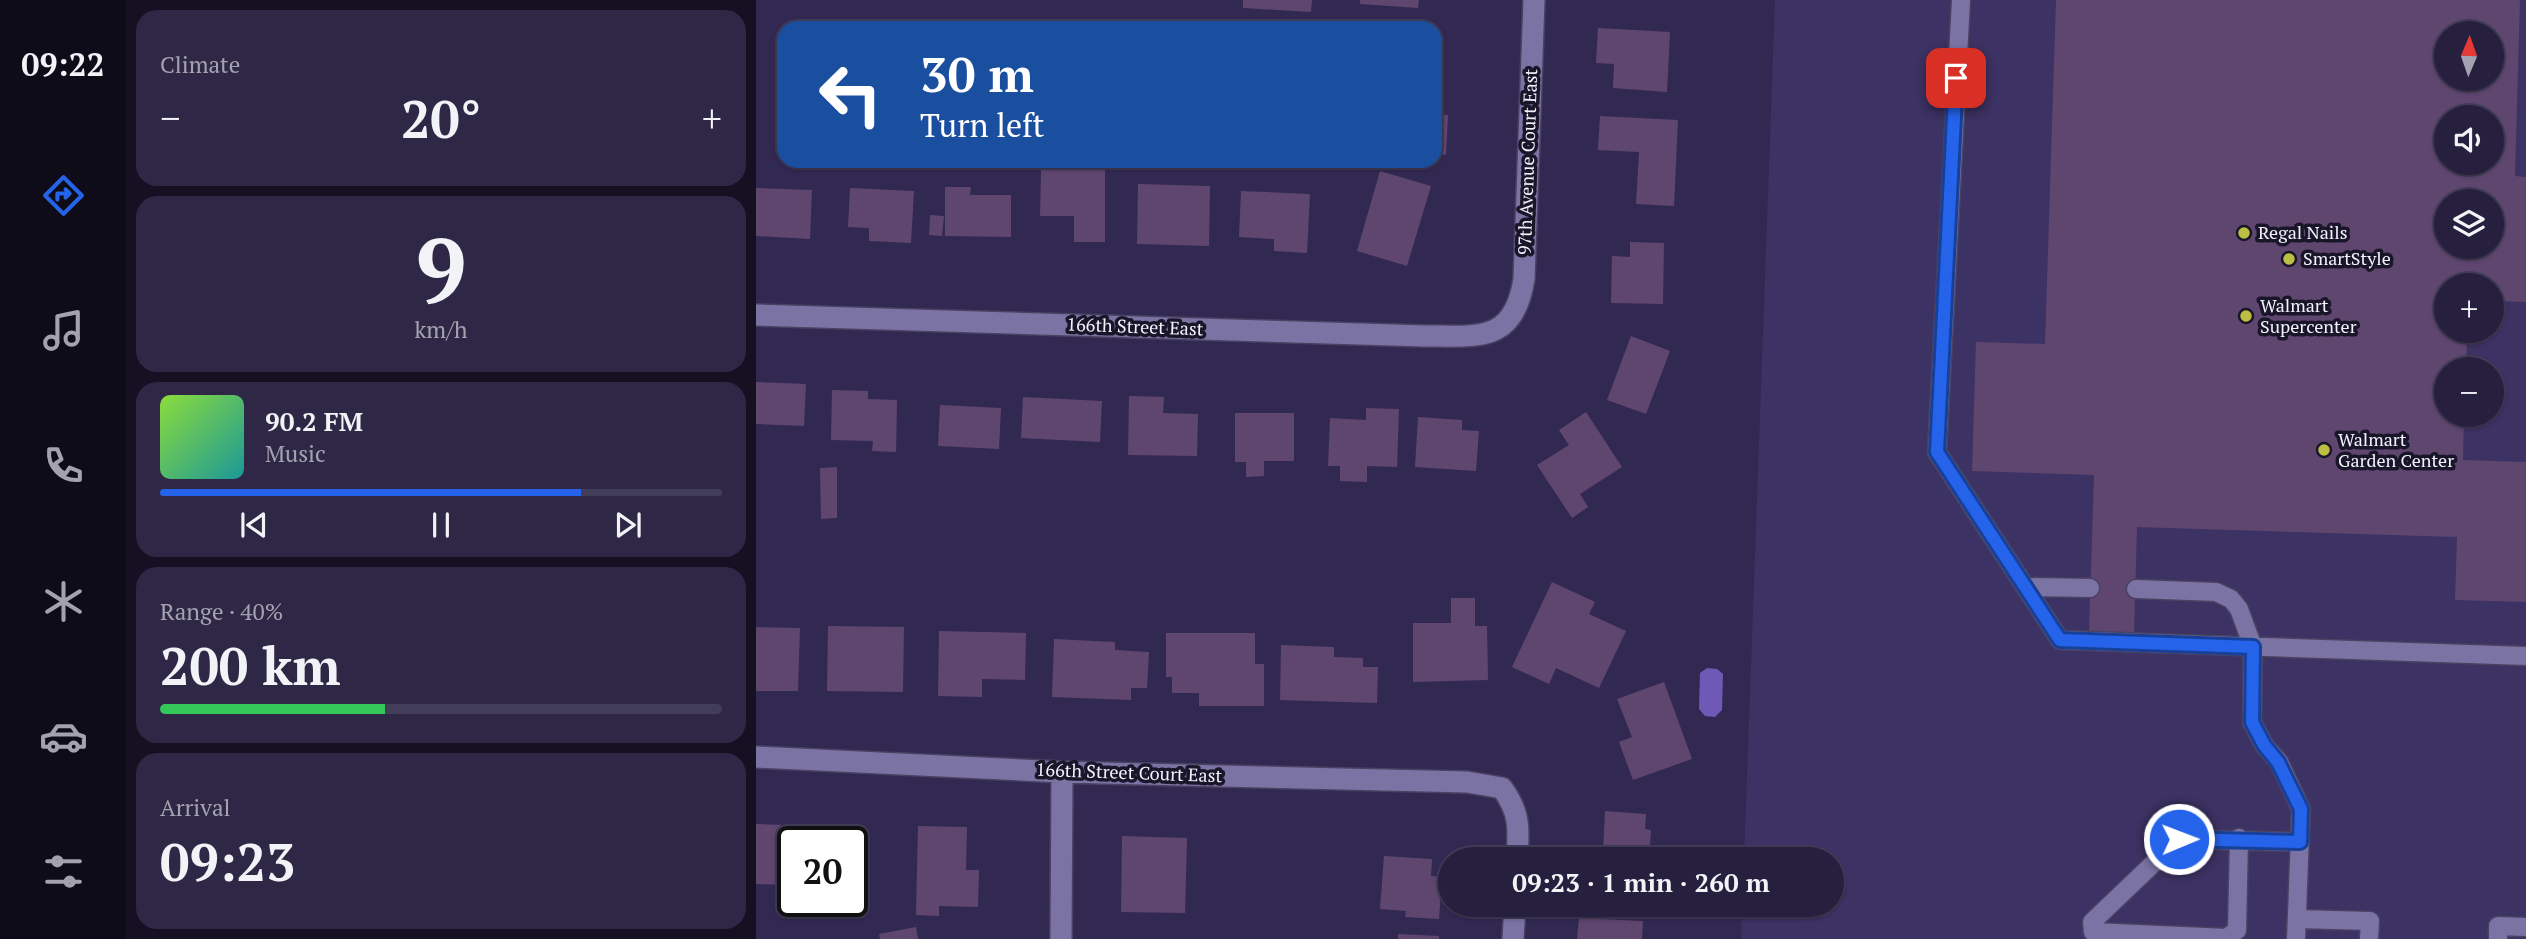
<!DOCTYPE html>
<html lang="en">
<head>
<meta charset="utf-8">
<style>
  :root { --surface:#261f3e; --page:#2e2745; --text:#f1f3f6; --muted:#a4a2b0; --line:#423d58; --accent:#2563eb }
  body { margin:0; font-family:"PT Serif",serif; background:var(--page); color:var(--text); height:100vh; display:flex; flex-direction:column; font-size:26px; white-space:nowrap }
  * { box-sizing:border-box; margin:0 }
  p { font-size:23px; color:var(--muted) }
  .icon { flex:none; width:38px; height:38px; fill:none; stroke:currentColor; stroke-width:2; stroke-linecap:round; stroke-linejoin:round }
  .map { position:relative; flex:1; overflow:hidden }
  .side { display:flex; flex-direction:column; gap:10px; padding:10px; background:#151122; width:630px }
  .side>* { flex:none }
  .hud { position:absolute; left:21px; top:21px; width:665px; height:147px; border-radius:21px; box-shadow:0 2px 5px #0004,0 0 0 2px var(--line); background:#1a4fa0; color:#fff; overflow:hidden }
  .needle { width:46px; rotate:2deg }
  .tools { position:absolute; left:1678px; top:21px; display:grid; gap:14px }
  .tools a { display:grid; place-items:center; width:70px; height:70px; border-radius:50%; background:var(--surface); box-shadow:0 2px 5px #0004,0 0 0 2px var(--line); font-size:35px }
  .speed { position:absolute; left:21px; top:826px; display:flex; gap:14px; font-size:35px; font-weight:700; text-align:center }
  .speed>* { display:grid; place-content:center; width:91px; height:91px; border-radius:50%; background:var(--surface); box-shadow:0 2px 5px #0004,0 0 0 2px var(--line); line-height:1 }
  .speed .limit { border:4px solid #111; border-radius:10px; background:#fff; color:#111 }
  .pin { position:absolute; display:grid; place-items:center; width:60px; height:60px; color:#fff; margin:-30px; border-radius:14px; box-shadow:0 4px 10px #0006 }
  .me { position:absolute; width:77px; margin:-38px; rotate:89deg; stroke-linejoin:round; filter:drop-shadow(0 0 5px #0008) }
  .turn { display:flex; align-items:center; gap:24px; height:147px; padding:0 28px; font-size:32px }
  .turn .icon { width:91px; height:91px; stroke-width:2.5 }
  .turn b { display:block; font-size:49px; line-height:60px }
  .big { font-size:52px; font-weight:800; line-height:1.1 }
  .side .widget { flex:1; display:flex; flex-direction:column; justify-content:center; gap:10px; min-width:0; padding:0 24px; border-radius:21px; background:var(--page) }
  .side .dial { align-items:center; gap:0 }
  .dial b { font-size:91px; line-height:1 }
  .song { display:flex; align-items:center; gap:21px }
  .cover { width:84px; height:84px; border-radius:10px; background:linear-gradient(135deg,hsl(90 70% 55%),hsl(180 70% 35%)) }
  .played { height:7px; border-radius:4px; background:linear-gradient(90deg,var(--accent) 75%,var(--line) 75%) }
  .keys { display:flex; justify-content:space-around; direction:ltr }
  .heat { display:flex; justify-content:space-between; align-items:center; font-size:38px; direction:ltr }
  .charge { height:10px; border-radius:5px; background:linear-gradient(90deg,#34c759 40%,var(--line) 0) }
  .trip { position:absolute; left:682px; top:847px; width:406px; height:70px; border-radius:35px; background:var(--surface); box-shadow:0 2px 5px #0004,0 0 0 2px var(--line); font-weight:800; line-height:70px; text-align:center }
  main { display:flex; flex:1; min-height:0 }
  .tabs { display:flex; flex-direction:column; width:126px; justify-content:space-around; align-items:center; background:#0f0c19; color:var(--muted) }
  .tabs .icon { width:49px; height:49px }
  .tabs .active { color:var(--accent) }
  .tabs b { font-size:32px; color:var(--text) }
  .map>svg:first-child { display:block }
  .built { fill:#3c3263; fill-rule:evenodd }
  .water { fill:#6e5ab6 }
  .building { fill:#5f466f; fill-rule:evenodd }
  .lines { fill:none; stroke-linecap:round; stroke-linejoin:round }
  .lane-casing { stroke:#4a4262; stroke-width:21 }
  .street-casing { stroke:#4a4262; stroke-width:24 }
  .lane { stroke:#7b73a3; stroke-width:18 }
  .street { stroke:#7b73a3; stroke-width:21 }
  .route-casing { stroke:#184099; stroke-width:18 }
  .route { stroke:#2563eb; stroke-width:12 }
  .poi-dot { fill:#bcbf44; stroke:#191629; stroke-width:2.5 }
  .labels { text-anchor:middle; stroke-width:7; stroke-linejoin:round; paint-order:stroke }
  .street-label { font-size:18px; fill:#f2f1fc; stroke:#191629 }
  .poi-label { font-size:18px; fill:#f2f1fc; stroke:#191629; text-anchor:start }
</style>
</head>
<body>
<main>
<nav class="tabs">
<b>09:22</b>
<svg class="icon active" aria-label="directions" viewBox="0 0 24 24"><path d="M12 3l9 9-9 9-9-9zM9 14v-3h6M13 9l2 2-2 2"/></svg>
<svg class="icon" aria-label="music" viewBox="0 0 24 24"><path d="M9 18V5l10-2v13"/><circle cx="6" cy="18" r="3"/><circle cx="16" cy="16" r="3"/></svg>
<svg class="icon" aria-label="phone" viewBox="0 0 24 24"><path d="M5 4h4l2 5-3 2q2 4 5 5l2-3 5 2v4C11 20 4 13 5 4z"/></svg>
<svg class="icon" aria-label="climate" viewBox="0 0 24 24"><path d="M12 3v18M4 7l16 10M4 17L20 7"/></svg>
<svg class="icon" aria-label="car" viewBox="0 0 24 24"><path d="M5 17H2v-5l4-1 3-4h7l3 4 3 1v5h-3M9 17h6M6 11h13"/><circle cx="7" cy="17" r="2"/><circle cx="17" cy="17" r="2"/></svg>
<svg class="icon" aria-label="filters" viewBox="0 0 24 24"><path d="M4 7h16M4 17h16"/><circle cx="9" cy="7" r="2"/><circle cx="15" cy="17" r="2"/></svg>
</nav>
<section class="side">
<div class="widget"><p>Climate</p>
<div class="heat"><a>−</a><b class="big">20°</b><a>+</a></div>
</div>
<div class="widget dial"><b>9</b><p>km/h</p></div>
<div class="widget">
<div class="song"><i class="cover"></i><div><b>90.2 FM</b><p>Music</p></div></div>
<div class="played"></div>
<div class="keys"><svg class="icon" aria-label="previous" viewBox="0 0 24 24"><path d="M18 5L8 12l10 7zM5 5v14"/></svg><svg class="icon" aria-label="pause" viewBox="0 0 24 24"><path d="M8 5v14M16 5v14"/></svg><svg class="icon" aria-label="next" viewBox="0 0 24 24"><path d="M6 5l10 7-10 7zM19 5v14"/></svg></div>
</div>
<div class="widget"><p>Range · 40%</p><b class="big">200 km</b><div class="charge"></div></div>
<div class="widget"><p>Arrival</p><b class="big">09:23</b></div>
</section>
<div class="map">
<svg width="1770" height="939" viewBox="0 0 1770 939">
  <rect width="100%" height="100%" fill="#322953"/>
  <path class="built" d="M1019 0H1770V939H985L986 905H1076V859H988ZM1690 33H1736V79H1690ZM1690 117H1736V163H1690ZM1690 201H1736V247H1690ZM1690 285H1736V331H1690ZM1690 369H1736V415H1690Z"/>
  <path class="water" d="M951 668 961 669 967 674 966 710 959 717 949 716 943 709 944 673Z"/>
  <path class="building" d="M487 0H556L555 12 487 8Z
    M604 0H663L662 8 604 4Z
    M1300 0H1764L1759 176 1770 177V302L1736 301V285H1690V331H1711L1710 369H1690V415H1708L1707 460 1770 462V602L1699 600 1701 537 1381 527 1378 633 1333 632 1338 475 1216 471 1220 342 1289 344ZM1690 33H1736V79H1690ZM1690 117H1736V163H1690ZM1690 201H1736V247H1690Z
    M842 28 914 32 911 92 857 88 858 64 840 63Z
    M679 114 692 115 690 155 679 154Z
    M844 116 922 120 918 206 880 204 883 152 842 150Z
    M285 170H349V242H318V216H284Z
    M624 171 675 186 651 266 601 251Z
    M382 184 454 186 453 246 381 244Z
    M189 187H215L214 195H255V237L189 236Z
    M0 188 56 190 54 239 0 236Z
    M94 188 158 191 155 243 113 241V228L92 227Z
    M485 191 554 194 551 253 518 251V239L483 237Z
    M174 215 188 216 186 236 173 235Z
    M874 242 908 243 907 304 855 303 856 256 874 257Z
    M875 336 914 351 890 414 851 400Z
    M0 382 50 384 48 426 0 424Z
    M76 390 112 391V399L141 400 140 452 116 451 117 441 75 440Z
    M373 396 408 397 407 413 442 414 441 456 372 455Z
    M267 397 346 401 344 442 265 438Z
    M184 405 245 408 243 449 182 446Z
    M610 408 643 409 641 467 611 466V482L584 481V466H572L574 418 610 420Z
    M830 412 866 467 824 494 832 507 816 518 781 465 813 445 803 430Z
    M479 413H538V461H508V476L490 477V462H479Z
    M662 417 706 420V430L723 431 720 471 659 467Z
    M81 467V518L65 519 64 468Z
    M796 582 839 602 833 614 870 631 843 688 800 668 793 684 756 667Z
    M695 598H719V626H731L732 680 657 682V623H695Z
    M72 626 148 627 147 692 71 691Z
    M0 627 44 628 42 691H0Z
    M183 631 270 633 269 680 226 679V697L182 696Z
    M410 633H499V664H508V706H443V693H416V677H410Z
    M298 639 359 642V650L393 652 391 688H375V700L296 697Z
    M525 645 578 647V657L607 658V667H622L621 703 524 700Z
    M908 682 936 759 877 780 863 742 876 737 861 699Z
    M849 811 890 814 889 829 895 830 893 859H825V850L847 852Z
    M0 824 62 826 61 842H37V885L0 884Z
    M162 826 211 827 210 870H223L222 907 183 906V916L160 915Z
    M366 836 431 838 429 913 365 912Z
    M628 856 676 859 675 876 686 877 683 919 649 917 650 911 624 909Z
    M823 918 887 921 886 939H821Z
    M160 927 162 939H124L123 934Z
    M642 934 683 936V939H642Z"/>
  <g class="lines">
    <g class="lane-casing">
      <path id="lane" d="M1205 0 1181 452 1304 640 1770 656
        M1269 587 1334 588
        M1380 589 1460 592 1475 599 1483 609 1497 647 1496 722 1508 745 1523 762 1545 809 1540 939
        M1483 838 1481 930 1471 938 1337 932 1336 922 1423 839 1544 842
        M1541 919 1614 921 1613 939
        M1742 939V926L1770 927"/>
    </g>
    <g class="street-casing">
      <path id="street" d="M0 315 669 336C723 336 758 343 768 279L778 0
        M0 757 306 772 711 782 746 788C764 812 763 829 761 859
        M305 939 306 772
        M757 939 759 905"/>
    </g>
    <use href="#lane" class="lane"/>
    <use href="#street" class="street"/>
  </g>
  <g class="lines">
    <g class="route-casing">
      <path id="route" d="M1200 78 1181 452 1304 640 1497 647 1496 722 1508 745 1522 762 1545 809 1544 842 1423 839"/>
    </g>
    <use href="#route" class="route"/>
  </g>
  <g class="poi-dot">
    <circle cx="1488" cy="233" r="7"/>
    <circle cx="1533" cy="259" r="7"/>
    <circle cx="1490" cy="316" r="7"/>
    <circle cx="1568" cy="450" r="7"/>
  </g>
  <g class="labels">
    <g class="street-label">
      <text transform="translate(772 162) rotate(-88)" y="6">97th Avenue Court East</text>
      <text transform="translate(379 327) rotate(2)" y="6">166th Street East</text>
      <text transform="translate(373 773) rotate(2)" y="6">166th Street Court East</text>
    </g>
    <g class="poi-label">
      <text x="1502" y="239">Regal Nails</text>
      <text x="1547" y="265">SmartStyle</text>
      <text x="1504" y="312">Walmart<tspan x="1504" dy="21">Supercenter</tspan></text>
      <text x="1582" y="446">Walmart<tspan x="1582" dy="21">Garden Center</tspan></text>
    </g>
  </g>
</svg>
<div class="tools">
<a><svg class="needle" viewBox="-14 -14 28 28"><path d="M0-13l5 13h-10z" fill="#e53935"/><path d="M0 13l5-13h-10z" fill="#a4a2b0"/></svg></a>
<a><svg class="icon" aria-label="sound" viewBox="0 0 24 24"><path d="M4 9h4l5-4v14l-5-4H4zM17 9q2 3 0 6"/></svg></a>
<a><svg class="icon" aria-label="layers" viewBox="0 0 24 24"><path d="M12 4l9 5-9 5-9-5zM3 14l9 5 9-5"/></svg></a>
<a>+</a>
<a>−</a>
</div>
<div class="speed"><div class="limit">20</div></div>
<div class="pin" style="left:1200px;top:78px;background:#d93025"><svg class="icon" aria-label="arrive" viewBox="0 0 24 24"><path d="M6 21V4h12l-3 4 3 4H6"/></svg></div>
<svg class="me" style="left:1423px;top:839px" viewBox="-20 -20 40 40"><circle r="17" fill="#2563eb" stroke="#fff" stroke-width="3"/><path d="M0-11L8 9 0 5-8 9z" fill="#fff"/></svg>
<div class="trip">09:23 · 1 min · 260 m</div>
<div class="hud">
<div class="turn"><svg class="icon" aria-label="left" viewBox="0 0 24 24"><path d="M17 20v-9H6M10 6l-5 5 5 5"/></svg><div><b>30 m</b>Turn left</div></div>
</div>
</div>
</main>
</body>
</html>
